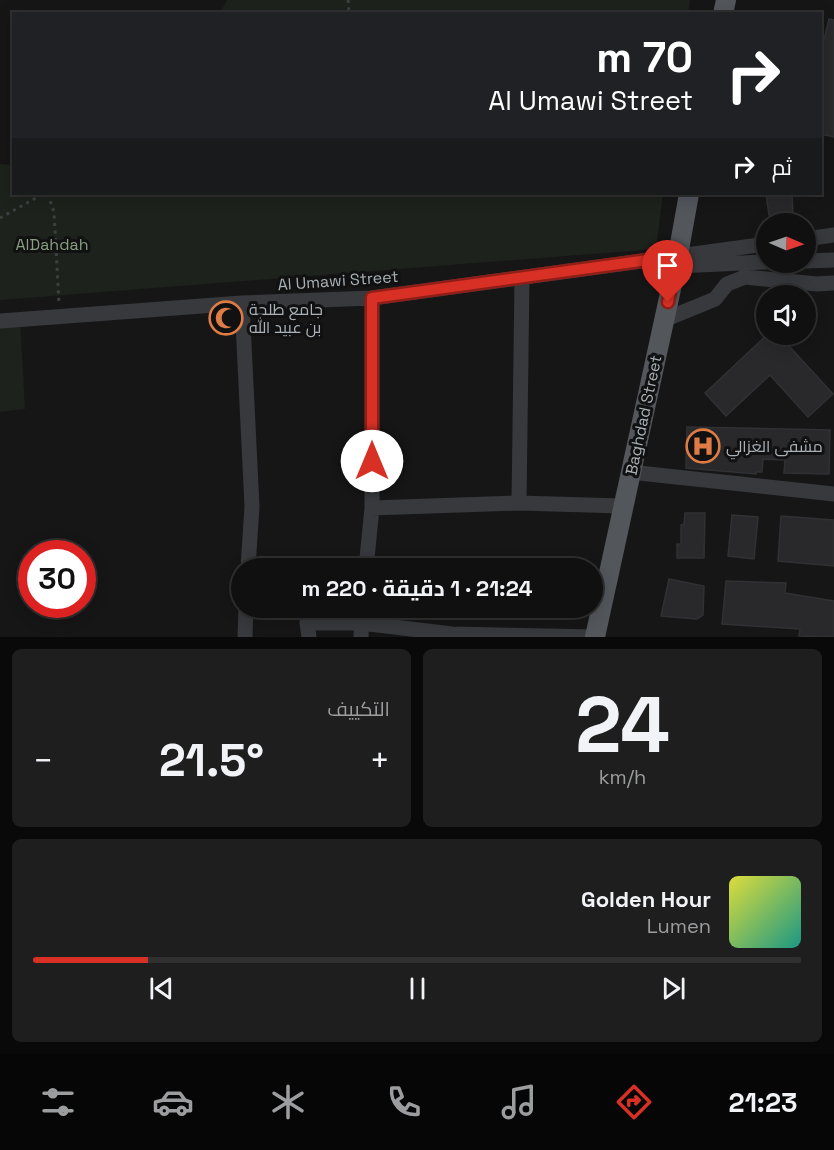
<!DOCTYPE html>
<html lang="ar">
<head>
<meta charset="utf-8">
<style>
  :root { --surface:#101011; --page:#1e1e1f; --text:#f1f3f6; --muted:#9c9d9f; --line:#303031; --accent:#d93025 }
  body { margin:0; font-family:"Space Grotesk",Cairo,sans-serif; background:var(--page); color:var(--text); direction:rtl; height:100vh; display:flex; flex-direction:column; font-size:22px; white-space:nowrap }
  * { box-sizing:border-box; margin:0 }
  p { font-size:20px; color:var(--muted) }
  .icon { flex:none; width:33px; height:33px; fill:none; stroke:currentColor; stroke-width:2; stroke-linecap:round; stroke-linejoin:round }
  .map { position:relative; height:637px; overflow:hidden; direction:ltr }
  .panel { display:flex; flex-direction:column; gap:12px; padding:12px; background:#090909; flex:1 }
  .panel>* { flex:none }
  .hud { position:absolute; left:12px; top:12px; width:810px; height:183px; border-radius:0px; box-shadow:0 3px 15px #0003,0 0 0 2px var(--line); direction:rtl; background:#202124; color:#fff; overflow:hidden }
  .needle { width:39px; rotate:92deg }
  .buttons { position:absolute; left:756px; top:213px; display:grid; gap:12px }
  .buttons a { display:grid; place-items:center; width:60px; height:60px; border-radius:50%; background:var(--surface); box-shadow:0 3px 15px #0003,0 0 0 2px var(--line); font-size:30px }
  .speed { position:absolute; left:18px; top:540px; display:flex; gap:12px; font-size:30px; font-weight:700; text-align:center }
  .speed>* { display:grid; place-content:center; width:78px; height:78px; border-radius:50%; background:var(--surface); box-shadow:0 3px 15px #0003,0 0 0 2px var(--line); line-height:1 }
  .speed .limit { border:9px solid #d22; background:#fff; color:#111 }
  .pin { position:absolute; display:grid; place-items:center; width:51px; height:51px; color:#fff; margin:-62px -26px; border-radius:50% 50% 50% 0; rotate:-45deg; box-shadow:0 0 6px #0007 }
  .pin .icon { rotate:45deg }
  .me { position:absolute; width:66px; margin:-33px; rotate:0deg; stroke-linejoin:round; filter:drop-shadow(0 0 4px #0008) }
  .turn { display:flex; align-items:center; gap:21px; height:126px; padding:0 30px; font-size:27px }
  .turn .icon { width:78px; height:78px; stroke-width:2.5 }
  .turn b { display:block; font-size:42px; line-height:51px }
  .then { display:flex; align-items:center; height:57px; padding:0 30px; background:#0003; gap:12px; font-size:22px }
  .big { font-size:45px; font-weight:700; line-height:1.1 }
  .panel .card { flex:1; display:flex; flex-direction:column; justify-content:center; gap:9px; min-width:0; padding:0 21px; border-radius:9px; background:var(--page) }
  .panel .dial { align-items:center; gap:0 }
  .dial b { font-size:78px; line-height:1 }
  .song { display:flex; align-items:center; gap:18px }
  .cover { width:72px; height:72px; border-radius:9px; background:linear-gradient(135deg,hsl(60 70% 55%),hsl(170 70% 35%)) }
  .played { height:6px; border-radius:3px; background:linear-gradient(90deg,var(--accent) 15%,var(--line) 15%) }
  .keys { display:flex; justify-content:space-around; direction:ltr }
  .heat { display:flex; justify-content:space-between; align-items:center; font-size:33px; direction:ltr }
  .panel .tiles { flex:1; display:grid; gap:12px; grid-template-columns:1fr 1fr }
  .card:last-child { grid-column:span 2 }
  .trip { position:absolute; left:231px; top:558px; width:372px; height:60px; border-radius:30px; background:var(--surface); box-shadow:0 3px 15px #0003,0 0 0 2px var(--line); font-weight:700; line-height:60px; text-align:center; direction:rtl }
  .tab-bar { display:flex; height:96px; justify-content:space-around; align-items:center; background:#060607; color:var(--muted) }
  .tab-bar .icon { width:42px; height:42px }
  .tab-bar .active { color:var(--accent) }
  .tab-bar b { font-size:27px; color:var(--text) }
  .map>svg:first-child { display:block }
  .green { fill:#1d221c }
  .building { fill:#29292b; stroke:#303133; stroke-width:1.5 }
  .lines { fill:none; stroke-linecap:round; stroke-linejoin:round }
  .path { stroke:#3d4043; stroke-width:3; stroke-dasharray:3 4.5; stroke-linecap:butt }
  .minor { stroke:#37393c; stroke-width:15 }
  .major { stroke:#53575b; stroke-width:20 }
  .route-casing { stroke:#8d1f18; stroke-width:15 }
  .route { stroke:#d93025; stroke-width:10 }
  .labels { text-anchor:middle; stroke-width:6; stroke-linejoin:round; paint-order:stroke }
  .park-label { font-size:16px; fill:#899f82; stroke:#111112 }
  .street-label { font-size:16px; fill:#a9b1b6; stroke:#111112 }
  .poi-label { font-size:16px; fill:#a9b1b6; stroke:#111112; text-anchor:start }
</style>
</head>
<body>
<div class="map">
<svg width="834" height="637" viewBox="0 0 834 637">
  <rect width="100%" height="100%" fill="#161617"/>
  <path class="green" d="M227 0H690L688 14 220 13Z
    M0 164 13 165 14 194H663L656 249 0 300Z
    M20 319 25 409 0 412V321Z"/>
  <path class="building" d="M829 19 834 20V137L820 134V56Z
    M766 194H792L793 215H769Z
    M768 334H778L833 394 808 417 770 375 726 416 705 393Z
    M687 427 830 430 829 474 784 473 785 460 763 459 762 472H756V474L686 468Z
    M685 513H705L704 558H677V544H681V525L684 524Z
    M732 515 758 517 754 559 728 556Z
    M781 516 834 520V566L778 561Z
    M669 579 704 586 703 615 697 619 661 616Z
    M726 581 786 583 785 593 834 601V637L799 636 800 629 722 624Z"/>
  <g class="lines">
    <path class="path" d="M348 0 349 14
      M48 194 54 212 59 303
      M0 218 43 194"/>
    <path class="minor" d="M806 239 834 235
      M806 261 834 260
      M676 266 766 262
      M242 303 252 506 248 568
      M664 320 715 299 727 284 745 277 817 284 834 283
      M0 321 242 303 372 298 766 244
      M630 472 834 494
      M519 503 522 278
      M372 508 519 503 622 506
      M366 568 372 508V298
      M245 637 246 608
      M309 637 307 623H361L452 634 597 637
      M361 637 362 608"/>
    <path class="major" d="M723 14 726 0
      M595 637 676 266 689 194"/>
  </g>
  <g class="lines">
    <g class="route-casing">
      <path id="route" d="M372 461V298L677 256 668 302"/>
    </g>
    <use href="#route" class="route"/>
  </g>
  <defs>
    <g id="mosque-ring" transform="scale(1.725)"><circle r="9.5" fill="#111112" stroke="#df7c46" stroke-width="1.5"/><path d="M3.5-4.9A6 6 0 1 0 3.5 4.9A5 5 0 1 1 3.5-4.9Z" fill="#df7c46"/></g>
    <g id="hospital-ring" transform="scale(1.725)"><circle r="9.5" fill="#111112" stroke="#df7c46" stroke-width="1.5"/><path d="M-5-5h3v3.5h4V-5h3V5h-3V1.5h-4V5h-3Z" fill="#df7c46"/></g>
  </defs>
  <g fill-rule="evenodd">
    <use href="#mosque-ring" x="226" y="318"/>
    <use href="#hospital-ring" x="703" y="446"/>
  </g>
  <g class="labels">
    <g class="park-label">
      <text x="52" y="250">AlDahdah</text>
    </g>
    <g class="street-label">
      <text transform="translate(338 280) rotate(-4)" y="6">Al Umawi Street</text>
      <text transform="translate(643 415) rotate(-78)" y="6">Baghdad Street</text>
    </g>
    <g class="poi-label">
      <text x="249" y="315">جامع طلحة<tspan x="249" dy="18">بن عبيد الله</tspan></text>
      <text x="726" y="452">مشفى الغزالي</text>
    </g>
  </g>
</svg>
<div class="buttons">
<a><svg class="needle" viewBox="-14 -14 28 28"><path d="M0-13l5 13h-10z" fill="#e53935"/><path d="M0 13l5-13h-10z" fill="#9c9d9f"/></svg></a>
<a><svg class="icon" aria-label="sound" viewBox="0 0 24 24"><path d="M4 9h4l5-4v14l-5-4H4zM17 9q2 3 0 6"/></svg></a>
</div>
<div class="speed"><div class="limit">30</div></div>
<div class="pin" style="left:668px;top:302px;background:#d93025"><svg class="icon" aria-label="arrive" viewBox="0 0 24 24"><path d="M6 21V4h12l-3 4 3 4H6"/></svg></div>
<svg class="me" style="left:372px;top:461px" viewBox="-20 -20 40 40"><circle r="19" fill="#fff"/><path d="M0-13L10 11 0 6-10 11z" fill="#d93025"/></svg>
<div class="trip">21:24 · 1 دقيقة · 220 m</div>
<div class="hud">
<div class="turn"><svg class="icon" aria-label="right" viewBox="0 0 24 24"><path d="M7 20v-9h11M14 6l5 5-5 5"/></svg><div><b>70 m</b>Al Umawi Street</div></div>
<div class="then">ثم<svg class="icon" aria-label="right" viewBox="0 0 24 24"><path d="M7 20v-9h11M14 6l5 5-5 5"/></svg></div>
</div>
</div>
<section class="panel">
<div class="tiles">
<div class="card dial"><b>24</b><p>km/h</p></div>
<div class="card"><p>التكييف</p>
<div class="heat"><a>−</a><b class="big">21.5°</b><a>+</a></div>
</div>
<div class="card">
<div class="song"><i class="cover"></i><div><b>Golden Hour</b><p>Lumen</p></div></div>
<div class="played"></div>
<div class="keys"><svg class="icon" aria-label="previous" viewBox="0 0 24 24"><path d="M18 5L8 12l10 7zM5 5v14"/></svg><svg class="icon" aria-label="pause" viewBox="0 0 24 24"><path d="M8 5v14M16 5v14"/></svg><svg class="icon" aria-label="next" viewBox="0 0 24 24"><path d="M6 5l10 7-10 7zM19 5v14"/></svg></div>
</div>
</div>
</section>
<nav class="tab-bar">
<b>21:23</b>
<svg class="icon active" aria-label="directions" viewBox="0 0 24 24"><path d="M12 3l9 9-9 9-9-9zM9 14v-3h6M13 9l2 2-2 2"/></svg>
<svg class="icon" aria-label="music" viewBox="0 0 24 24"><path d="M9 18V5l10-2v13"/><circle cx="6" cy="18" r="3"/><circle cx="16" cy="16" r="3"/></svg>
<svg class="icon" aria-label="phone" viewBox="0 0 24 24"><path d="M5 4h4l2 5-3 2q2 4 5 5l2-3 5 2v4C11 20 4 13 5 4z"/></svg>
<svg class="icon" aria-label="climate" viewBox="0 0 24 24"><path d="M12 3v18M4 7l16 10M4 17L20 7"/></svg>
<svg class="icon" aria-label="car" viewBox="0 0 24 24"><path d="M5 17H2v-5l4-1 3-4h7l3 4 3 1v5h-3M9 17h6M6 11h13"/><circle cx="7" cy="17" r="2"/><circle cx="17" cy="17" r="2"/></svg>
<svg class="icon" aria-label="filters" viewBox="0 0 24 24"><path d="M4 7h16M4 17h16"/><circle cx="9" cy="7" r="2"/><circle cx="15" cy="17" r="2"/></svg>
</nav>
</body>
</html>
